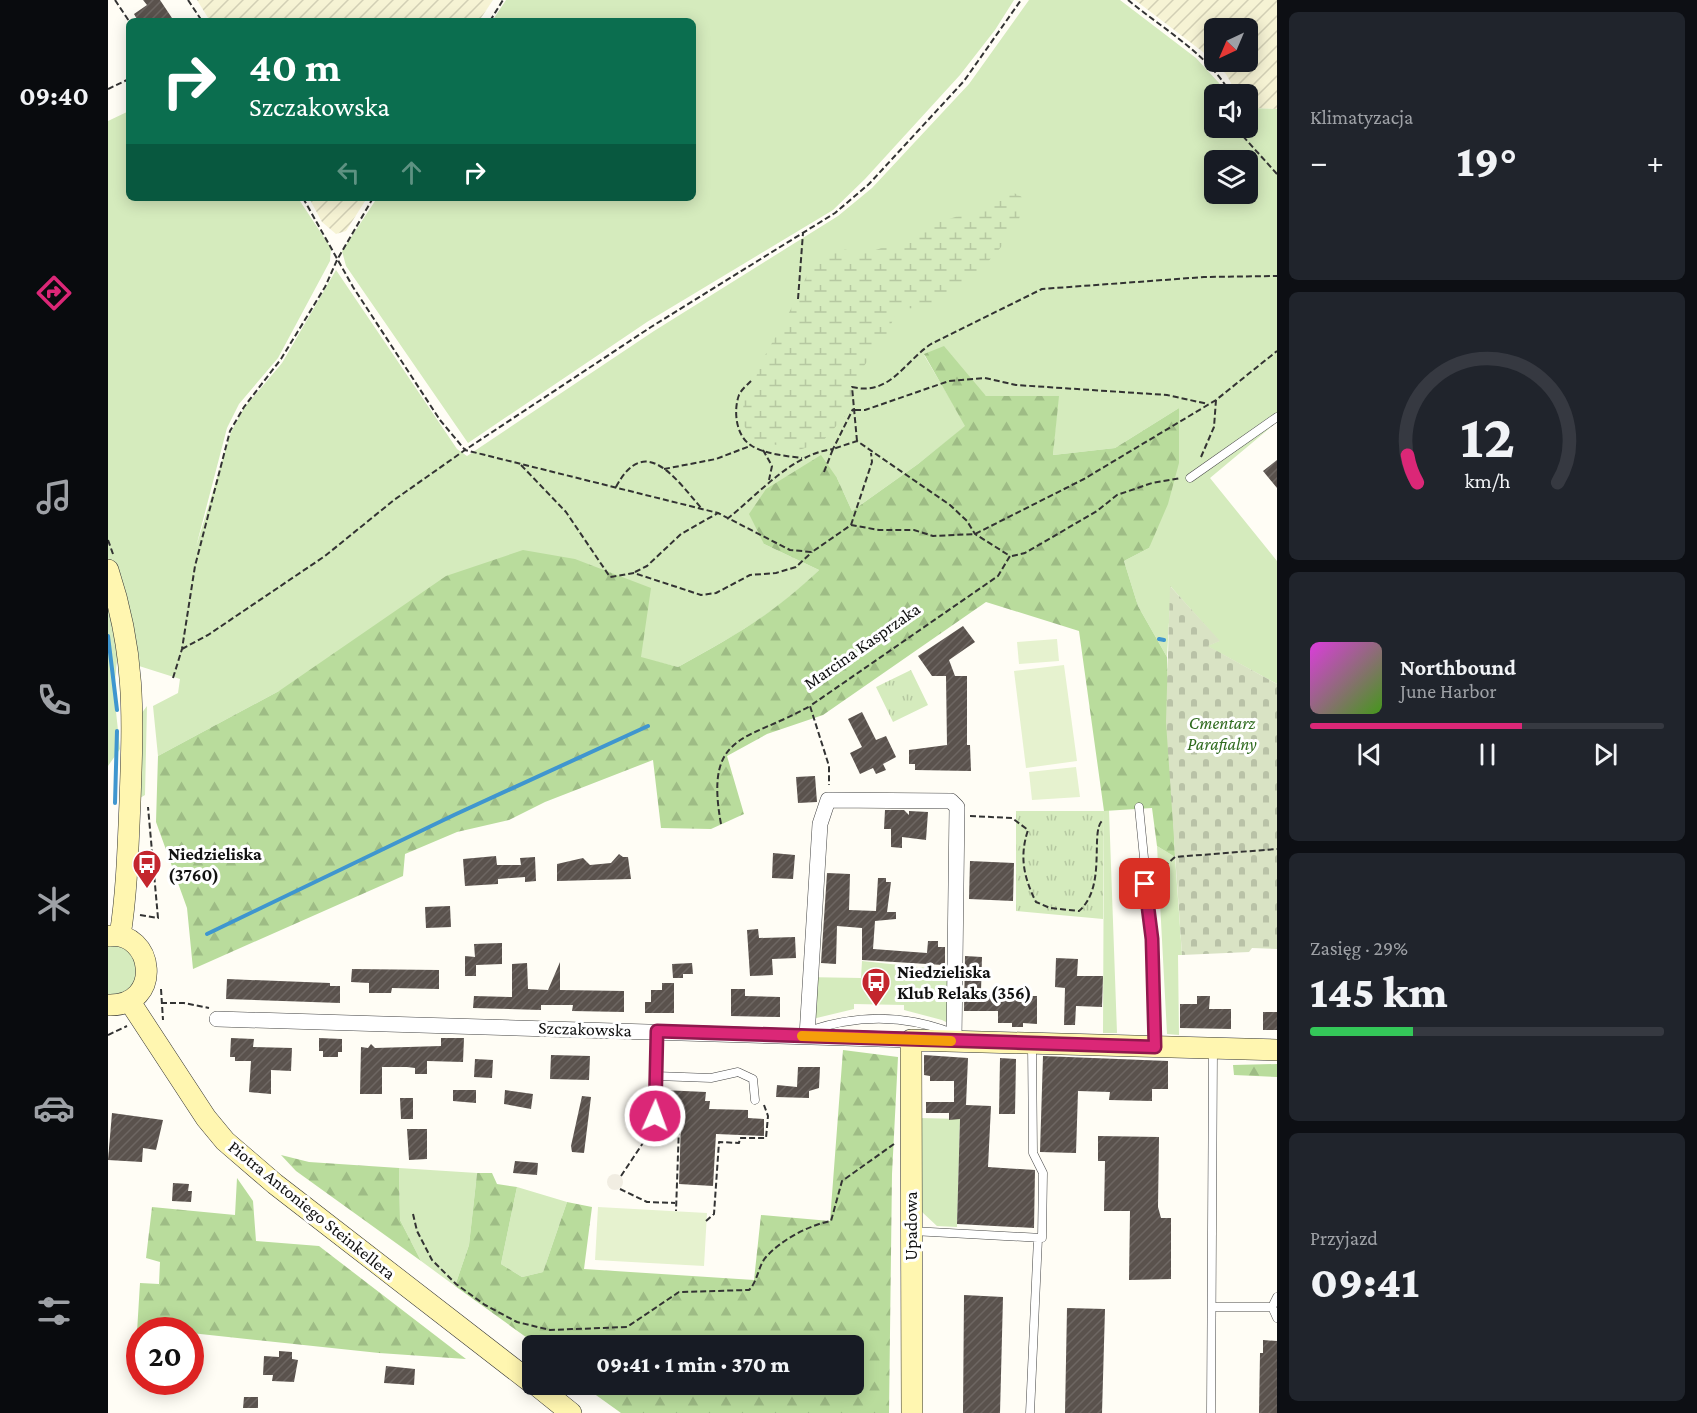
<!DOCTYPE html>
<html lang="pl">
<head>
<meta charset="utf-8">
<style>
  :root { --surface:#171b24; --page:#20242c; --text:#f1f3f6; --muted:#9ea1a6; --line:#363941; --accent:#db2777 }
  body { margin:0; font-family:"Crimson Pro",serif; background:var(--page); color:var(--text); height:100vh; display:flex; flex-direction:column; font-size:22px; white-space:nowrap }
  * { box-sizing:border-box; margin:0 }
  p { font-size:20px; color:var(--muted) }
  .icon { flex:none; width:33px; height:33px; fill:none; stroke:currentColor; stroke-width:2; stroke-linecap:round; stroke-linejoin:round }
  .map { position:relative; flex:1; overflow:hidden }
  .side { display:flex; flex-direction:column; gap:12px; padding:12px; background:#0d0f14; width:420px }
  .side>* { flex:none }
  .guide { position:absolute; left:18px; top:18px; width:570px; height:183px; border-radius:9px; box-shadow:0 3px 15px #0003; background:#0b6e4f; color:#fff; overflow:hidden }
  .needle { width:39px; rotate:224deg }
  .controls { position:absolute; left:1096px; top:18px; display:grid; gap:12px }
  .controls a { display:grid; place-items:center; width:54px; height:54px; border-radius:9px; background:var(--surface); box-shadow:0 3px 15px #0003; font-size:30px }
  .speed { position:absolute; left:18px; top:1317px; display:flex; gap:12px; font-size:30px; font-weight:700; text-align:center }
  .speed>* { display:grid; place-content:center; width:78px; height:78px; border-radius:50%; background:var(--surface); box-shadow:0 3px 15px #0003; line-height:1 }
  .speed .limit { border:9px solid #d22; background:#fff; color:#111 }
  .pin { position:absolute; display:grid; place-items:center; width:51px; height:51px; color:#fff; margin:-26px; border-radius:12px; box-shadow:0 3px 9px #0006 }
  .me { position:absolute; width:66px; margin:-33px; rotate:2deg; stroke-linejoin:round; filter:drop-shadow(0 0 4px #0008) }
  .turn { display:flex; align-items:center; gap:21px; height:126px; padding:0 24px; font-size:27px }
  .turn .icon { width:78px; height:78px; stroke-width:2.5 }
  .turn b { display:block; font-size:42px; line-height:51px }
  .lanes { display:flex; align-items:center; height:57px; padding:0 24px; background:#0003; justify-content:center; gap:30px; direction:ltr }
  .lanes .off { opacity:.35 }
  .big { font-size:45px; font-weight:800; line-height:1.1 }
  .side .tile { flex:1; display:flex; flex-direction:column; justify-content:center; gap:9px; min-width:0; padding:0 21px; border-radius:9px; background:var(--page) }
  .side .dial { align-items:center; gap:0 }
  .dial svg { height:156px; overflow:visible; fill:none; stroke:var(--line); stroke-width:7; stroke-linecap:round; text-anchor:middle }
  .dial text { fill:var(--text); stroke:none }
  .song { display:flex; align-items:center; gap:18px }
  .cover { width:72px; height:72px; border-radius:9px; background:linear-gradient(135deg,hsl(300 70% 55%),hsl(100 70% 35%)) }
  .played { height:6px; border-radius:3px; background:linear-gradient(90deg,var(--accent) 60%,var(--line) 60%) }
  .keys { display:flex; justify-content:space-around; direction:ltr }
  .heat { display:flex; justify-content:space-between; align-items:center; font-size:33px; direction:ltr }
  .charge { height:9px; border-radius:4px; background:linear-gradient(90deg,#34c759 29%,var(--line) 0) }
  .trip { position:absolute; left:414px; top:1335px; width:342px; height:60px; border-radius:9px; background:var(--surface); box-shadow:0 3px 15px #0003; font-weight:800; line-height:60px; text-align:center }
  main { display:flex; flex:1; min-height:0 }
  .menu { display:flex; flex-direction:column; width:108px; justify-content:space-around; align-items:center; background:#090b0e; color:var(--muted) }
  .menu .icon { width:42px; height:42px }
  .menu .on { color:var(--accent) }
  .menu b { font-size:27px; color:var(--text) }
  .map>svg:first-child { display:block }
  .farmland { fill:url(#farmland-furrows); fill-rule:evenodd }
  .grass { fill:#d5ebbd; fill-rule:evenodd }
  .forest { fill:url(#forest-firs) }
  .wetland { fill:url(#wetland-marsh) }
  .cemetery { fill:url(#cemetery-stones) }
  .park { fill:url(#park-tufts) }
  .pitch { fill:#e6f2cf }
  .plaza { fill:#f1ede2 }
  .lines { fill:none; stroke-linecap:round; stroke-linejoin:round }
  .stream { stroke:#3f96cf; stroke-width:4 }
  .building { fill:url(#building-hatch) }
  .lane-casing { stroke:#444; stroke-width:9 }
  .street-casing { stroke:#444; stroke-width:16 }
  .secondary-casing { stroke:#333; stroke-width:22 }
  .path { stroke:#333; stroke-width:2; stroke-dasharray:6 3; stroke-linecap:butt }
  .lane { stroke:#fff; stroke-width:8 }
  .street { stroke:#fff; stroke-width:15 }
  .secondary { stroke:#fff6b0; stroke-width:21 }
  .route-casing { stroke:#8e194d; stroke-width:15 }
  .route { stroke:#db2777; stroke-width:10 }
  .slow { stroke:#f59e0b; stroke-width:10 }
  .labels { text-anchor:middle; stroke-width:6; stroke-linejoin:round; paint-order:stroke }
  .street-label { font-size:18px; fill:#111; stroke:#fff }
  .park-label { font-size:18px; font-style:italic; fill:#2f6b1f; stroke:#fff }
  .poi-label { font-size:18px; font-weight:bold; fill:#111; stroke:#fff; text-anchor:start }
</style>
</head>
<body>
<main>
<nav class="menu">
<b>09:40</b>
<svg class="icon on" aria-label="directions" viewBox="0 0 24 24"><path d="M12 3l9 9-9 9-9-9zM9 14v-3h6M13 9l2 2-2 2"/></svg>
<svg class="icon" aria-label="music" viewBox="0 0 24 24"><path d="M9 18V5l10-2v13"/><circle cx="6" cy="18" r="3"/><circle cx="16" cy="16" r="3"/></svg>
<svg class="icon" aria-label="phone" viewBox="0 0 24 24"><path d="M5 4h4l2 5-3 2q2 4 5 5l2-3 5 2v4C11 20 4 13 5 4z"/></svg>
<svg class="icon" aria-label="climate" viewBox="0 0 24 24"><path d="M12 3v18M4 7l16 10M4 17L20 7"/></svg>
<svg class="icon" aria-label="car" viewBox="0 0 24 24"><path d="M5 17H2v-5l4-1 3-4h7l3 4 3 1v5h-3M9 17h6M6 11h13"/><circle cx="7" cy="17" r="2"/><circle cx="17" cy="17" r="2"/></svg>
<svg class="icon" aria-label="filters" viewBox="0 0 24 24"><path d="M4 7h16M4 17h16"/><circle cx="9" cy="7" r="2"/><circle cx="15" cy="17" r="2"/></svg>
</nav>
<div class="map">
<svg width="1169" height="1413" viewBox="0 0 1169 1413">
  <defs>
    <pattern id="farmland-furrows" width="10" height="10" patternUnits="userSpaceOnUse" patternTransform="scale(1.5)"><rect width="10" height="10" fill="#f6f3d4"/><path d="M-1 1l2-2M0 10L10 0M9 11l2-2" fill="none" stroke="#d2cfb5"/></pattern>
    <pattern id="forest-firs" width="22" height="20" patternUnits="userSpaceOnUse" patternTransform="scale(1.5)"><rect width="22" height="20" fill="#b9dc9c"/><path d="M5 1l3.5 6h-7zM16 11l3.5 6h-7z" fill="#9ebc85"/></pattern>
    <pattern id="wetland-marsh" width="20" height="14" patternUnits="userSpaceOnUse" patternTransform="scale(1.5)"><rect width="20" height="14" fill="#d5ebbd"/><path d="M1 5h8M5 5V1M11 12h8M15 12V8" fill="none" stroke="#b6c8a1"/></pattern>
    <pattern id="cemetery-stones" width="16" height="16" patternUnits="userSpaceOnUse" patternTransform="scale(1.5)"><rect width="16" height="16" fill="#d9e3c4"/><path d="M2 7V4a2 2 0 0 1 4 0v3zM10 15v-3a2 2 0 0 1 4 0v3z" fill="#b9c2a7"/></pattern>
    <pattern id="park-tufts" width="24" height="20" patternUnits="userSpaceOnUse" patternTransform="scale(1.5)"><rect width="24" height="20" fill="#d5ebbd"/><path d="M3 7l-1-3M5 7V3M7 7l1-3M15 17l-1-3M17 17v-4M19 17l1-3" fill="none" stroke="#b6c8a1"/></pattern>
    <pattern id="building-hatch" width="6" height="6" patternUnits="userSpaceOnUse" patternTransform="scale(1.5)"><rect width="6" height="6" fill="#5a524d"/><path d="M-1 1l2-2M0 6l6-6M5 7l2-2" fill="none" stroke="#6d6662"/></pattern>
  </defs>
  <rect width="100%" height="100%" fill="#fffdf5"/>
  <path class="farmland" d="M89 0H385L371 21H102Z
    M1027 0H1169V109L1140 108V94H1129L1118 74 1095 52ZM1107 28H1140V62H1107Z
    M201 198H259L238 231 228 234 214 222Z"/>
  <path class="grass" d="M398 0H906L887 30 852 75 757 179 725 210 539 322 360 443 238 266 234 251 269 198H585V21H384Z
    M921 0H1012L1088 58 1111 83 1118 94H1107V128H1140V108L1169 109V422L1102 478 1169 561V684L1099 646 1111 641 1063 587 1059 657 1030 606 1016 561 1041 548 1071 408 1007 448 945 455 950 396H878L816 355 858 426 810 464 744 511 729 478 656 544 711 570C665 615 626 636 570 667L533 658 171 691 50 756 45 706 70 693 72 679 9 659 6 693 12 749 0 766V121L21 111V198H190L223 248 222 261 170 358 131 404 119 428 88 547 123 432 136 408 174 363 228 270 349 449 359 456 546 331 730 216 764 188 861 84ZM1107 160H1140V194H1107Z
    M39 706 37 795 32 798 33 714Z
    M1001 810 1009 1033H995L996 811Z
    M1049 846 1067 857 1074 955H1070L1071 1035 1059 1034Z
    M0 941 30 955 25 992 0 999Z
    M754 961 848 971 846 1026 834 1020 796 1010V1005L746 1004V1009L692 1022 696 977 753 978Z
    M812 1118 852 1119 849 1227 829 1226 814 1212Z
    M291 1168 369 1173 361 1245 347 1286 313 1261 292 1220Z
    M409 1187 459 1202 435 1272 414 1277 393 1264Z"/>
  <path class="forest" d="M836 346 878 396H951L945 455 1007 448 1071 408V463L1060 504 1041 548 1016 561 1030 606 1059 657 1067 857 1049 846 1044 808 996 811 971 631 878 602 715 715 659 734 619 756 636 814 603 829 553 828 545 760 437 802 401 820 349 832 297 854 295 876 85 969 79 908 48 822 50 756 171 691 338 576 415 550 467 559 543 588 533 657 570 667C626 636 664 615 711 570L656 544 641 514 658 489 713 455 729 478 744 511 810 464 857 426 816 354Z
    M735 1050 790 1057 784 1174 781 1413H513L474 1385 746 1384V1346L429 1345 347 1286 361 1245 369 1173H384L389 1184 409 1187 393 1264 414 1277 435 1272 459 1202 484 1207 476 1269 646 1280 653 1215 722 1221Z
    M1169 1064V1077L1126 1075 1125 1065Z
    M173 1155 201 1162 291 1168 292 1220 313 1261 188 1171Z
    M129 1178 145 1201 148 1241 211 1246 358 1359 271 1353 83 1333 82 1330 29 1332 32 1283 51 1284 52 1262 38 1258 44 1207 127 1215Z"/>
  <path class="wetland" d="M906 193 914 197C921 235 852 290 821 305 812 309 798 308 789 309L779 335 750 374 744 403 738 415 714 442 691 450 646 440 634 423 636 398 647 385 650 368 683 309 702 269 727 248 758 253 796 241 831 222 867 211Z"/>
  <path class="cemetery" d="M1062 586 1112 641 1100 646 1169 684V949L1144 948 1141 952 1074 955 1058 722Z"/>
  <path class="park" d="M803 670 820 705 785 722 768 687Z
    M908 811H996L995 919 908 911Z"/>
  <path class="pitch" d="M949 639 951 661 911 664 909 642Z
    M956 665 969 761 918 768 906 671Z
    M968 767 972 797 924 800 921 772Z
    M490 1207 599 1213 596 1266 487 1260Z"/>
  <path class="plaza" d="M499 1182a8 8 0 1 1 16 0a8 8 0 1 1-16 0Z"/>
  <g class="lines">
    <path class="stream" d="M0 636 9 710
      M1051 639 1056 640
      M7 803 9 731
      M99 934 346 815 540 726"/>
  </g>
  <path class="building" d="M35 0H52L66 21H30L26 14 39 5Z
    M1169 460V488L1155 471Z
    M855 626 867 642 841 660 847 676H859V745H862L863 771 807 770V764H801V750L839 745 838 676H824L810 656Z
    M754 712 768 740 778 736 788 757 775 764 778 770 768 774 765 768 752 774 742 753 754 747 740 719Z
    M707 776 709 802 690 803 688 777Z
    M777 810H796L801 815V811L820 812 818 840 794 837V848L783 847V829H776Z
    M665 853 687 855 685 879 664 878Z
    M511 854 515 857H520L523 879 449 881V864L475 858 482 865 503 863Z
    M388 856 389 865H413L412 858 427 857 428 881 417 882V877L390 879V884L357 886 355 859Z
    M862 861 906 863 905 901 861 899Z
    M719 873 742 874 741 910 768 911 770 878H778V882H783L779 912H788V919L767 921 765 949 819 953 820 941H830V947H837V963L835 965 754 960V928L729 926 728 964 713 963Z
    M342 906 343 927 318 928 317 907Z
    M650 929 651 938 687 937 688 958 664 959 665 975 642 976 639 930Z
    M394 943V964L368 965V976H357V956L367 957 366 944Z
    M857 956 874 957 873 991H876V995H900V989H917V996H929V1024L915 1023V1027H904V1023H890V1011H856Z
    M948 958 970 959 969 976H995L994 1007 968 1006 967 1025H956L957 988 947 987Z
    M452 962V990L516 991V1012L464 1011 465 1005H433V1010L365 1008 366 996 404 997V964L419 963 420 989 440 990Z
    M584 963 585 974H575V978H565L564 964Z
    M244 969 331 970V989L284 988 283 993H261V983L243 982Z
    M119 979 222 983V986H232V1003L118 999Z
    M554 983H566V1013H537V1002H543V990H554Z
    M623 989H637V996L672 997V1017L623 1016Z
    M1089 996H1102L1101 1009H1123V1029L1072 1028V1004H1089Z
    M1155 1012H1169V1030H1155Z
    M123 1038 146 1039 145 1047 184 1048 183 1071 163 1070V1094L141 1092 143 1061H127V1057H122Z
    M211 1038 234 1039V1052H230V1057H215V1051H211Z
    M333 1038H356L355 1062 319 1061V1074H307V1068L299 1067H274V1094H252L253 1047 260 1048 263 1044 267 1048 333 1046Z
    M443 1055 482 1056 481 1080 442 1079Z
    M816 1055 860 1058 858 1105 883 1106 880 1167 927 1170 926 1228 849 1224 852 1119 841 1120V1113H818V1102H846V1081H822V1076L816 1075Z
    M935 1056 1060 1061V1089H1044V1101L1001 1100 1002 1092 970 1091 968 1153 932 1152Z
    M892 1058 908 1059 907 1114H891Z
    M367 1059 385 1060 384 1078 366 1077Z
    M690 1067H712L711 1088 701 1091V1098L668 1097 669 1085 689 1087Z
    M345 1090H368V1103L345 1101Z
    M397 1090 425 1094 423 1109 396 1104Z
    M554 1090 598 1092 597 1101H602L601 1109 640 1110V1118L656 1119V1136L608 1134 605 1186 571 1184 573 1122H559V1112H553Z
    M474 1096 483 1097 476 1153 464 1152 463 1146Z
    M292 1098H305V1119H293Z
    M4 1113 55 1120 48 1150 35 1148 34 1162 0 1160Z
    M299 1129H319V1159L301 1160Z
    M990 1136 1051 1137 1050 1207 1053 1218H1063V1279L1021 1280 1022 1211H996L997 1161H990Z
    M407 1161 430 1163 429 1175 405 1173Z
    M65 1183 81 1184 80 1191H84L83 1202 64 1201Z
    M856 1295 895 1297 892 1413H855Z
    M959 1308 997 1309 994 1413H957Z
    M1155 1340 1169 1341V1413H1151L1152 1353H1155Z
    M171 1351 184 1352V1359L190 1360 186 1382 164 1381 165 1375H155L156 1356 171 1357Z
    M278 1366 307 1369 306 1385 276 1383Z
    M136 1397H150V1408H135Z"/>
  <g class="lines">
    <g class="lane-casing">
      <path id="lane" d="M1082 478 1169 417
        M1031 807 1044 939 1047 1045
        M698 1032C748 1014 798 1014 847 1034
        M548 1076 603 1078 630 1072 645 1079 647 1100
        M547 1116 549 1031
        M804 1231 934 1238 935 1173 925 1153 924 1044
        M1169 1297 1164 1307 1169 1318
        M1104 1307H1164
        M922 1413 930 1238
        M1103 1413 1105 1049"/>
    </g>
    <g class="street-casing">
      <path id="street" d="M109 1019 803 1040
        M699 1036 712 824 720 800 843 801 849 807 846 1041"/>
    </g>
    <g class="secondary-casing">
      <path id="secondary" d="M0 570C28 654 25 716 22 802 20 847 19 891 12 936
        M0 936C46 929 56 1007 0 1005
        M22 1002 98 1118 117 1141 167 1184 424 1383
        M427 1384 463 1413
        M804 1413 803 1040 1169 1050"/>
    </g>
    <path class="path" d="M7 0 21 21
      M80 0 94 21
      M1020 0C1055 29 1100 54 1123 94
      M382 21 395 0
      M0 89 21 79
      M1132 128 1133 134 1169 174
      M195 198 245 287 332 420 357 450 610 513 682 550 704 552 743 525 771 530H806L825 536 867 534 976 479 1108 400 1169 351
      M690 299 695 233
      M643 381C639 385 633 390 631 395 625 411 628 437 644 446 657 454 678 456 694 458
      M747 410H757L841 381 877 378 908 385 1059 395 1100 404
      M749 441 744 387C782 396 795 363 823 344L934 289 1096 277 1169 276
      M655 450 664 466 661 480
      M1093 457 1106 427 1108 400
      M413 465 458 512 502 577 526 573 593 595 608 593 642 575 668 573 688 567 704 552
      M556 469 608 459 642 446
      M716 472 725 449 749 441 842 505 859 521 867 534 902 556 890 576 702 706 721 766V785
      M508 487C537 432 568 479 594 509
      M619 519C651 494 684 454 725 449L745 409
      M743 525 764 462 763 453
      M0 540 5 554
      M904 556 917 553 989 511 1009 495 1044 483 1073 478
      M527 572 539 566 573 534 610 513
      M74 649 100 635 217 556 286 500 357 450 543 327 727 213 761 184 856 81 913 0
      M65 678 74 649 87 566 122 431 136 407 173 359 217 287 229 260 265 198
      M862 816 904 818 920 830C911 857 916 878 928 902L942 908 971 911C999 887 982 832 994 821
      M613 824C596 731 639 742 702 706
      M1049 873 1067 857 1169 849
      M32 915 50 918 40 807
      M53 989 55 1020
      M53 1003H76L101 1008
      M0 1035 19 1026
      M556 1122 571 1126 568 1211
      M513 1176 547 1125
      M512 1189 539 1202 567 1203
      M305 1214 309 1231 324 1260 348 1284 377 1305 409 1322 442 1330 519 1327 571 1292 641 1290C650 1281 650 1266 658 1257 673 1240 701 1225 723 1221L734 1181 786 1144
      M598 1221 606 1214 611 1142 631 1143 632 1138H658L660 1116 656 1105"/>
    <use href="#lane" class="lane"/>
    <use href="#street" class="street"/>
    <use href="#secondary" class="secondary"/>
  </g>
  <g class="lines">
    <g class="route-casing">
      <path id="route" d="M547 1116 549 1031 1047 1047 1044 939 1037 884"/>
    </g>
    <use href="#route" class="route"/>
    <path class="slow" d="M694 1036 843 1041"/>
  </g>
  <defs>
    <g id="bus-pin" transform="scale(1.5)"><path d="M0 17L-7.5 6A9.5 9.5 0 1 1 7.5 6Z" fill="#c4262e" stroke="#fff"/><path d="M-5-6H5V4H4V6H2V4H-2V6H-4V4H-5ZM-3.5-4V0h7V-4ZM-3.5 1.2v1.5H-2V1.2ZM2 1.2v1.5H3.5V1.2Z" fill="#fff"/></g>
  </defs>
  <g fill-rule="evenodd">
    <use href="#bus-pin" x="39" y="864"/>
    <use href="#bus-pin" x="768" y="982"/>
  </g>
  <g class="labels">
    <g class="street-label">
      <text transform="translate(754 646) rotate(-35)" y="6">Marcina Kasprzaka</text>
      <text transform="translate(477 1029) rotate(2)" y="6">Szczakowska</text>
      <text transform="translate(204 1210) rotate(39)" y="6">Piotra Antoniego Steinkellera</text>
      <text transform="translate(803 1226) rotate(-90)" y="6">Upadowa</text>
    </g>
    <g class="park-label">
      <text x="1114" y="729">Cmentarz<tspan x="1114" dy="21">Parafialny</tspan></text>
    </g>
    <g class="poi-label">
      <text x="60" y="860">Niedzieliska<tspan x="60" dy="21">(3760)</tspan></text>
      <text x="789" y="978">Niedzieliska<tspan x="789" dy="21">Klub Relaks (356)</tspan></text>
    </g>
  </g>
</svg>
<div class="controls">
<a><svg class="needle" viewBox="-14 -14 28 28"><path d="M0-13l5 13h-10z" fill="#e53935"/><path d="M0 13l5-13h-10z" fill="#9ea1a6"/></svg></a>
<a><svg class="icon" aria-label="sound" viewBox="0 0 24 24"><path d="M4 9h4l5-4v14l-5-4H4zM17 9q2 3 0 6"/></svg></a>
<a><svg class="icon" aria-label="layers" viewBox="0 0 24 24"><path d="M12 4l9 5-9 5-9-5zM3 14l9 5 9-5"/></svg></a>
</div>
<div class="speed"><div class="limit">20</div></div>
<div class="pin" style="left:1037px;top:884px;background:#d93025"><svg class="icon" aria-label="arrive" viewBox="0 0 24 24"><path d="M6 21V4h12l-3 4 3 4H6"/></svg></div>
<svg class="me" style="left:547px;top:1116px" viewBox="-20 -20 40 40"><circle r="17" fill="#db2777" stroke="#fff" stroke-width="3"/><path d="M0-11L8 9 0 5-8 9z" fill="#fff"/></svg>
<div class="trip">09:41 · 1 min · 370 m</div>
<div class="guide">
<div class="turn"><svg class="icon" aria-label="right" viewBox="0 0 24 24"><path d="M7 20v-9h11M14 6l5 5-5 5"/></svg><div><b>40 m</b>Szczakowska</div></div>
<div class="lanes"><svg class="icon off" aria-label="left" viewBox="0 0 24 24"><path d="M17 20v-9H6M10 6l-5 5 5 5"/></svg><svg class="icon off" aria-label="ahead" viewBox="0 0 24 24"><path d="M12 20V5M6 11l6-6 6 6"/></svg><svg class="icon" aria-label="right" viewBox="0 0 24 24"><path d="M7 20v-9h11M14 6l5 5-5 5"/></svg></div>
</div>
</div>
<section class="side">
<div class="tile"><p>Klimatyzacja</p>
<div class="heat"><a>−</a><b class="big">19°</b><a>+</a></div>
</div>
<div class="tile dial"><svg viewBox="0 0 100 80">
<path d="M14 69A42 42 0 1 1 86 69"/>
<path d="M14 69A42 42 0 0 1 9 55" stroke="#db2777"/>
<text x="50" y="56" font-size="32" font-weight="700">12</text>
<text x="50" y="72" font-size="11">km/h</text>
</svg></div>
<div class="tile">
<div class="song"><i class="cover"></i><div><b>Northbound</b><p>June Harbor</p></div></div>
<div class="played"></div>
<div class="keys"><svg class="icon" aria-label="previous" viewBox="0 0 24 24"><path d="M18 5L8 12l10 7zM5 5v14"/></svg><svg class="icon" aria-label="pause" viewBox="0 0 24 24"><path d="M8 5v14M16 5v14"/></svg><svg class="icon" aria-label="next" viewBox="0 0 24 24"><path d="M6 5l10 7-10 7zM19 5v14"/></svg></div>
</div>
<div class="tile"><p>Zasięg · 29%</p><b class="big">145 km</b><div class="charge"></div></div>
<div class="tile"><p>Przyjazd</p><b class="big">09:41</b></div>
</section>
</main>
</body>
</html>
